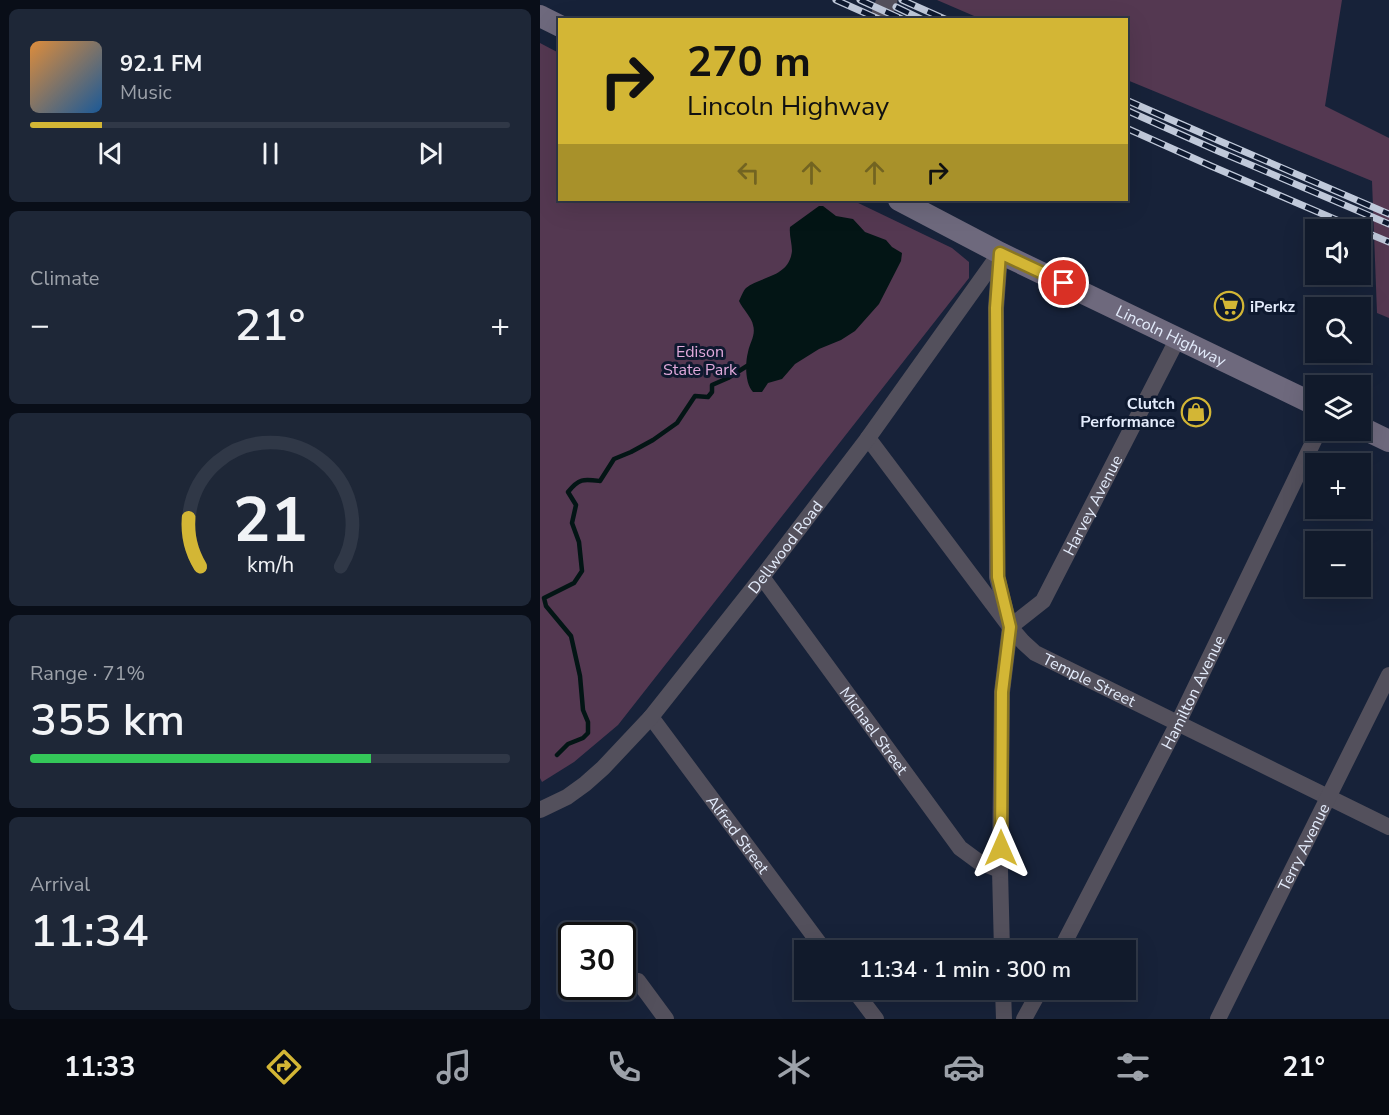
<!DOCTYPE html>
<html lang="en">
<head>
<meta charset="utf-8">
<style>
  :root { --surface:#111a2b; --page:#1e2737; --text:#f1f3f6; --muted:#9ca1a9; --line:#303847; --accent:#d3b635 }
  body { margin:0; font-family:"Nunito Sans",sans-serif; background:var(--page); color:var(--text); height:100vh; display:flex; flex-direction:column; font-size:22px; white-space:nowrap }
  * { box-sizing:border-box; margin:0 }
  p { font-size:20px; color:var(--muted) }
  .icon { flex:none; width:33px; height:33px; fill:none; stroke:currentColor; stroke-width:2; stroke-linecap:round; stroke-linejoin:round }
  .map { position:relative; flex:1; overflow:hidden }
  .drawer { display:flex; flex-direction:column; gap:9px; padding:9px; background:#090e18; width:540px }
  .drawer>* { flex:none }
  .banner { position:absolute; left:18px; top:18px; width:570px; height:183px; border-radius:0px; box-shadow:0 6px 24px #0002,0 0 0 2px var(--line); background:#d3b635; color:#111; overflow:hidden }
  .fabs { position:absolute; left:765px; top:219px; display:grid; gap:12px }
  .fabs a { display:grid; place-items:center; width:66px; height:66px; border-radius:0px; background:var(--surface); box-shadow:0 6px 24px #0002,0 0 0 2px var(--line); font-size:30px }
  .speed { position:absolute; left:18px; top:922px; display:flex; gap:12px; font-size:30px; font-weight:700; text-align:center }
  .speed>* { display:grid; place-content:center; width:78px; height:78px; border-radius:50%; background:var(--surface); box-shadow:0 6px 24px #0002,0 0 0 2px var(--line); line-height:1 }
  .speed .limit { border:3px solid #111; border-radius:9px; background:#fff; color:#111 }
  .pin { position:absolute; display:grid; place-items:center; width:51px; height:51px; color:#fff; margin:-26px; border:3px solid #fff; border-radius:50%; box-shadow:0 2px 6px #0007 }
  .me { position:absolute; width:66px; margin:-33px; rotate:0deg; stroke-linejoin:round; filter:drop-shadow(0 0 4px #0008) }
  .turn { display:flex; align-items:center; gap:21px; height:126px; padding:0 30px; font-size:27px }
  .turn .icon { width:78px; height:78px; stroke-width:2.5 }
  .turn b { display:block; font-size:42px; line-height:51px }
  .lanes { display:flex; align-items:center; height:57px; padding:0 30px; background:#0003; justify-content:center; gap:30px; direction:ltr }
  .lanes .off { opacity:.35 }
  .big { font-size:45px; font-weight:600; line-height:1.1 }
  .drawer .card { flex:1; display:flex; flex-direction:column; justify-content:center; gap:9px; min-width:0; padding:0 21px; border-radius:9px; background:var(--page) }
  .drawer .dial { align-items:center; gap:0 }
  .dial svg { height:156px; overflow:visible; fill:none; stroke:var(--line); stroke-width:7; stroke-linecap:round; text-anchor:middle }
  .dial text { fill:var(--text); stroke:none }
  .song { display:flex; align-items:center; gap:18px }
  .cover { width:72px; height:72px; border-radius:9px; background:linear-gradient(135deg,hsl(30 70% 55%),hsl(210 70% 35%)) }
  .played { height:6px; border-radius:3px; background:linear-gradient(90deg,var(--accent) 15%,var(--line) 15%) }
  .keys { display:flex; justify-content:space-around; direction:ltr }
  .heat { display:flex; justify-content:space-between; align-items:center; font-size:33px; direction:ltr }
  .charge { height:9px; border-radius:4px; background:linear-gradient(90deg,#34c759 71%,var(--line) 0) }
  .trip { position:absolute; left:254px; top:940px; width:342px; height:60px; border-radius:0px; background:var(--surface); box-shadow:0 6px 24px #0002,0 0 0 2px var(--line); font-weight:600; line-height:60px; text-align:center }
  .dock { display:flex; height:96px; justify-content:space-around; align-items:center; background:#070a11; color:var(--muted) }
  .dock .icon { width:42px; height:42px }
  .dock .current { color:var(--accent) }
  .dock b { font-size:27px; color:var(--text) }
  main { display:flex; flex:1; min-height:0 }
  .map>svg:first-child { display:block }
  .green { fill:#543851 }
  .water { fill:#031515 }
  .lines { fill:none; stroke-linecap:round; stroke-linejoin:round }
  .stream { stroke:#031515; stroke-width:4.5 }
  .minor { stroke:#53505c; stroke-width:16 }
  .tertiary { stroke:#53505c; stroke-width:21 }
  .secondary { stroke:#6e697d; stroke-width:22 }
  .rail-casing { stroke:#c0c9da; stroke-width:7 }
  .rail { stroke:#0e192f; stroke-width:4.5; stroke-dasharray:14; stroke-linecap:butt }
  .route-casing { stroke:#897622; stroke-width:15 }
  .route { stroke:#d3b635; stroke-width:10 }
  .labels { text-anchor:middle; stroke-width:6; stroke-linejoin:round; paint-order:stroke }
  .poi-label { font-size:16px; font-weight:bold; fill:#e3ebfb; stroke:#0e192f; text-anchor:start }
  .street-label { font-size:16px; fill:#e3ebfb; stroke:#0e192f }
  .park-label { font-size:16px; fill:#e2aadc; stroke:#0e192f }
</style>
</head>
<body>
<main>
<section class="drawer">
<div class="card">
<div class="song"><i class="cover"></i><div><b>92.1 FM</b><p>Music</p></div></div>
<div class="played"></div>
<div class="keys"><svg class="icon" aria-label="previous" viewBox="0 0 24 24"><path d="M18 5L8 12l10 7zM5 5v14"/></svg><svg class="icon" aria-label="pause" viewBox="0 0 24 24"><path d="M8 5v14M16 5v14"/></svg><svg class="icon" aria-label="next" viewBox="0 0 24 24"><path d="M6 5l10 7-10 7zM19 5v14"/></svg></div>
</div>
<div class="card"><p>Climate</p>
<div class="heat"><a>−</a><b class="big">21°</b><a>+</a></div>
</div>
<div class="card dial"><svg viewBox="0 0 100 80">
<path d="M14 69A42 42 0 1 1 86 69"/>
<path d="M14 69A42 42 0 0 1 8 44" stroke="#d3b635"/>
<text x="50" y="56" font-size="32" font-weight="700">21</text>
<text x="50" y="72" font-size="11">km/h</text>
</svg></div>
<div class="card"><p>Range · 71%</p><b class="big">355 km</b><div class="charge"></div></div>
<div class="card"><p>Arrival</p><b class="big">11:34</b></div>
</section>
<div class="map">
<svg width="849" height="1019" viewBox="0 0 849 1019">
  <rect width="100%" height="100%" fill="#172239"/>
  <path class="green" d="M397 0H802L785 106 849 138V318L837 313 832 181 587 80 586 20 441 19Z
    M0 43 19 53 20 200H312L412 248 429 262V278L78 725 34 762 2 782 0 778Z"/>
  <path class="water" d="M279 206H283L296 216 313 219 325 232 346 240 352 247 362 253 361 261 339 304 315 331 301 340 279 349 255 364 242 379 228 383 222 392H213C205 384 205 363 208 352 210 342 216 335 213 325 212 318 202 308 199 301 201 297 203 291 206 288 220 276 249 278 252 251 252 243 249 235 250 227Z"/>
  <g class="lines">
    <path class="stream" d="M17 755 28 744 43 738 48 733V722L43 710 40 676 31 636 6 606 4 598 34 583 42 571 39 542 32 523 36 505 28 492C39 478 44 479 60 481L74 459 91 452 113 440 137 423 155 396 168 397 172 392V385L188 378 207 366"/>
    <g class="minor">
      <path d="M460 254 456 308 457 577 470 627 462 692 460 870 462 951"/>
      <path id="s1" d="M328 438 470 627 483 642 495 653 849 827"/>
      <path id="s2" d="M222 577 420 848 439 862 460 870"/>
      <path id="s3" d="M470 627 503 601 638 338"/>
      <path id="s4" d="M111 717 285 951"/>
      <path id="s5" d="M0 810 27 797 45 784 63 768 111 717 222 577 328 438 460 253"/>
      <path id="s6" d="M520 951 638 723 779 430"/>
      <path d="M98 981 126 1019"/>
      <path d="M314 990 336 1019"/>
      <path d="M463 990 464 1019"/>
      <path d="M484 1019 500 990"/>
      <path id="s7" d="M678 1019 849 675"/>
    </g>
    <path class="tertiary" d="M340 20 347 0"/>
    <g class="secondary">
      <path d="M0 16 20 26"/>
      <path id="s8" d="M359 200 460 253 776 405"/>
      <path d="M820 427 849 441"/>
    </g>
    <g class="rail-casing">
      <path id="rail" d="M296 0 341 20
        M320 0 364 20
        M362 0 407 20
        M356 7 383 20
        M586 100 682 142 849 214
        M586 110 678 151 849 224
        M586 128 671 166 820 230
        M820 230 849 242"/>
    </g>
    <use href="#rail" class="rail"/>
  </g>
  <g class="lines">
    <g class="route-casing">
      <path id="route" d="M461 848 462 692 470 627 458 577 456 308 460 253 524 283"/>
    </g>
    <use href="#route" class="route"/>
  </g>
  <defs>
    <g id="supermarket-ring" transform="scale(1.5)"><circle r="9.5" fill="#0e192f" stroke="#d3b635" stroke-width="1.5"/><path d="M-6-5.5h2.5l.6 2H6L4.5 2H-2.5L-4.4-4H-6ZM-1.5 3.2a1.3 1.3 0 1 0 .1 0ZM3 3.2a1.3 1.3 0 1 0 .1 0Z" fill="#d3b635"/></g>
    <g id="shop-ring" transform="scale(1.5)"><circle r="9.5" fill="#0e192f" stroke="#d3b635" stroke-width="1.5"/><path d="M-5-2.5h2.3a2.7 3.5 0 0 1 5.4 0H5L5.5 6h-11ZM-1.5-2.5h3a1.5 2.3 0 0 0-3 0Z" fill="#d3b635"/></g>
  </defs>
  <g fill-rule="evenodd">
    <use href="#supermarket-ring" x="689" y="306"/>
    <use href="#shop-ring" x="656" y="412"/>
  </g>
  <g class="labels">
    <g class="poi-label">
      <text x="710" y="312">iPerkz</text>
      <text x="635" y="409" text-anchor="end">Clutch<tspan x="635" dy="18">Performance</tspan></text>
    </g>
    <g class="street-label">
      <text dy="6" stroke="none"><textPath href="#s8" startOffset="304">Lincoln Highway</textPath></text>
      <text dy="6" stroke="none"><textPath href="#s3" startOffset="150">Harvey Avenue</textPath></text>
      <text dy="6" stroke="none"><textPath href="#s5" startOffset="363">Dellwood Road</textPath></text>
      <text dy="6" stroke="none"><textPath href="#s1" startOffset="333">Temple Street</textPath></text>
      <text dy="6" stroke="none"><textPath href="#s6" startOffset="291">Hamilton Avenue</textPath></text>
      <text dy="6" stroke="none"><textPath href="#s2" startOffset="190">Michael Street</textPath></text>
      <text dy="6" stroke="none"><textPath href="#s4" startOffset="146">Alfred Street</textPath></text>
      <text dy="6" stroke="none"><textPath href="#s7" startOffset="192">Terry Avenue</textPath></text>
    </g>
    <g class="park-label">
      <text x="160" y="357">Edison<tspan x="160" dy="18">State Park</tspan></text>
    </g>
  </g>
</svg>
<div class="fabs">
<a><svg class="icon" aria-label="sound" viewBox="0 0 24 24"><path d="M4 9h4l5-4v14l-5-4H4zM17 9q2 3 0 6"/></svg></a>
<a><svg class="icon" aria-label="search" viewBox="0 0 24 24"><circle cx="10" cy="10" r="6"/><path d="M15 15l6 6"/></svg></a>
<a><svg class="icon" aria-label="layers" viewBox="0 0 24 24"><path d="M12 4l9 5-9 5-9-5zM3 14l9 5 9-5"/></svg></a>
<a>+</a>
<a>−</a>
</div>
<div class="speed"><div class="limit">30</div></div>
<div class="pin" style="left:524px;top:283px;background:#d93025"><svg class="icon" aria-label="arrive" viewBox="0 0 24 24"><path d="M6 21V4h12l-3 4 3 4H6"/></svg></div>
<svg class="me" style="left:461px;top:848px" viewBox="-20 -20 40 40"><path d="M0-17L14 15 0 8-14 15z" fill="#d3b635" stroke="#fff" stroke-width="4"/></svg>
<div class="trip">11:34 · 1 min · 300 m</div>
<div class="banner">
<div class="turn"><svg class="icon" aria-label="right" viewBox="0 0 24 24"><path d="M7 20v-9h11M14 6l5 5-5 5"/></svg><div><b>270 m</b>Lincoln Highway</div></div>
<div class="lanes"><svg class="icon off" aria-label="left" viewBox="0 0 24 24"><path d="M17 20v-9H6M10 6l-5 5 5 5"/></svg><svg class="icon off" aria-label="ahead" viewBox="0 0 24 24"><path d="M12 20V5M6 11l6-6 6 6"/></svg><svg class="icon off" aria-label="ahead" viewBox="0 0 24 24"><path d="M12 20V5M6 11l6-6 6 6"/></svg><svg class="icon" aria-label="right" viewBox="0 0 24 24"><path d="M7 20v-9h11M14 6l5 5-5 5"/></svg></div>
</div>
</div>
</main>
<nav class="dock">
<b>11:33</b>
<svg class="icon current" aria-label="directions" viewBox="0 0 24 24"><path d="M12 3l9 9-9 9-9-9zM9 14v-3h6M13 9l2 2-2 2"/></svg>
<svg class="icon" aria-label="music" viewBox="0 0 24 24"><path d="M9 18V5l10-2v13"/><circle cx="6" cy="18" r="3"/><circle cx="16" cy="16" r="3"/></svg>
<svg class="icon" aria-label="phone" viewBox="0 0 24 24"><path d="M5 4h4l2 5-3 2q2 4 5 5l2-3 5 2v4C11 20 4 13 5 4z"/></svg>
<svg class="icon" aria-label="climate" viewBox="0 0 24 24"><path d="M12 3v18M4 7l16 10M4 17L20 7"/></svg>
<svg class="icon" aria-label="car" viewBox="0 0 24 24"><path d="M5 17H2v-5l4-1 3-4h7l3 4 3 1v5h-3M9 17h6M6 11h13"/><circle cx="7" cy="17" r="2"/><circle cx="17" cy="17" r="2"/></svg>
<svg class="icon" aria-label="filters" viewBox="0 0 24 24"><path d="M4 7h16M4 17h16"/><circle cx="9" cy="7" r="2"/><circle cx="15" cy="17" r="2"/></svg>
<b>21°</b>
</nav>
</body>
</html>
